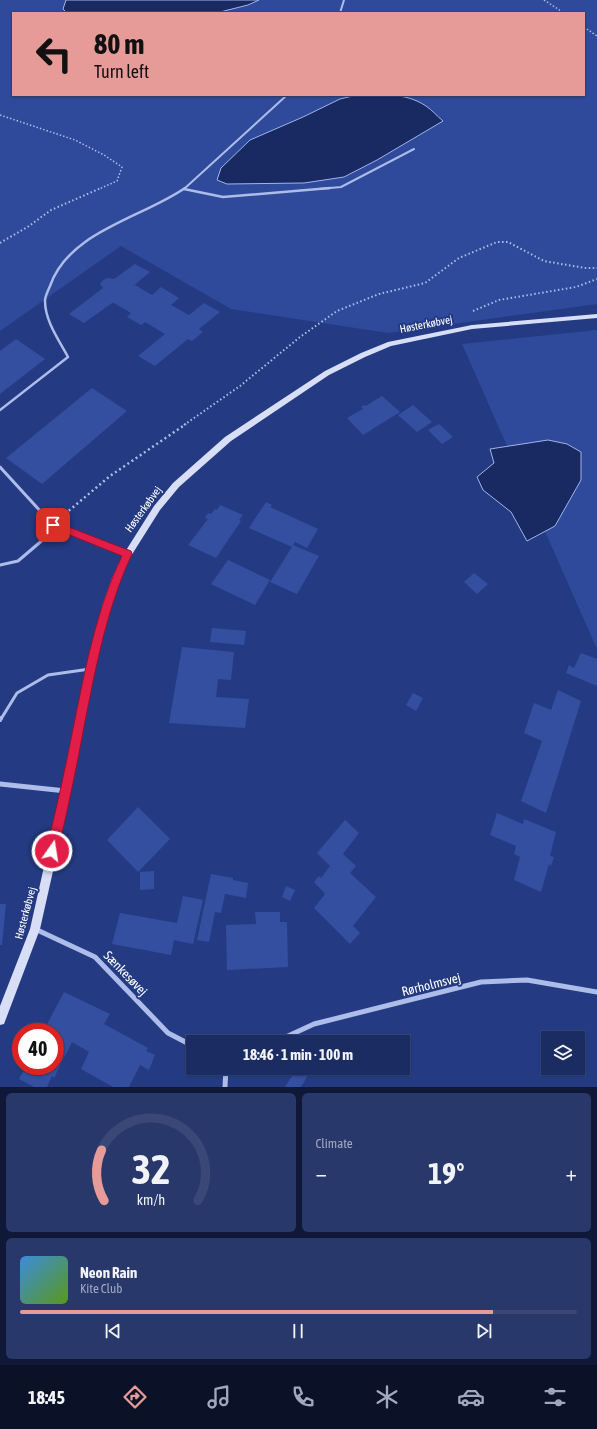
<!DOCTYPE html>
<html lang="en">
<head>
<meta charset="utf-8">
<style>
  :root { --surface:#1b2c62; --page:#28386b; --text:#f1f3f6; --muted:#a0a7be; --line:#394877; --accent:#e69b98 }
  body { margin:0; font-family:"Asap Condensed",sans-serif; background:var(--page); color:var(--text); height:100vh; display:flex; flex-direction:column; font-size:15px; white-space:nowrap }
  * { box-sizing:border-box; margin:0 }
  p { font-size:13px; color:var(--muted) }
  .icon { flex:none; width:22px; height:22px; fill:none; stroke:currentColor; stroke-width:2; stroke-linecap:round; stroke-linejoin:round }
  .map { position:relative; height:1087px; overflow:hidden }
  .sheet { display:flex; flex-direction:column; gap:6px; padding:6px; background:#0f1836; flex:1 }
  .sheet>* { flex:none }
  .hud { position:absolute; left:12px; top:12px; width:573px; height:84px; border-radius:0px; box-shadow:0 1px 3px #0004,0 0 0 1px var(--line); background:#e69b98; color:#111; overflow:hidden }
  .fabs { position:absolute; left:541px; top:1031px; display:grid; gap:8px }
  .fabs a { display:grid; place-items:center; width:44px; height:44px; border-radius:0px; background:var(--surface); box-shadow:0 1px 3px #0004,0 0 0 1px var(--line); font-size:20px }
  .speed { position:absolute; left:12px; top:1023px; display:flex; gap:8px; font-size:20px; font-weight:700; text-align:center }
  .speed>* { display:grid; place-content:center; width:52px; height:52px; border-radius:50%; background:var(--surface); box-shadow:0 1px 3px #0004,0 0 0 1px var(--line); line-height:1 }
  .speed .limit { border:6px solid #d22; background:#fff; color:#111 }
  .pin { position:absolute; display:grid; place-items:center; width:34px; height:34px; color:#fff; margin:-17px; border-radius:8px; box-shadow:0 2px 6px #0006 }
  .me { position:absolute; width:44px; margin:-22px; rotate:13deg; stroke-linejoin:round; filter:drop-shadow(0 0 3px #0008) }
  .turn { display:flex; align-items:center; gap:14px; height:84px; padding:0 16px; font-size:18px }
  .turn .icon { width:52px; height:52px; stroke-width:2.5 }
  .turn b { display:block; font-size:28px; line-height:34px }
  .big { font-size:30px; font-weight:700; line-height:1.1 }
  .sheet .tile { flex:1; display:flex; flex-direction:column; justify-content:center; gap:6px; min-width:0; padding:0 14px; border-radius:6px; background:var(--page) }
  .sheet .dial { align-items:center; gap:0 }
  .dial svg { height:104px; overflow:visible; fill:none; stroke:var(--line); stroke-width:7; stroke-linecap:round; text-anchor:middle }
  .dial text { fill:var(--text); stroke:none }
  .song { display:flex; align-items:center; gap:12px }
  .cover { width:48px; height:48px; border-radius:6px; background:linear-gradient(135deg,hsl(210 70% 55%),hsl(90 70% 35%)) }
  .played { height:4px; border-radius:2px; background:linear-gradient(90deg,var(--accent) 85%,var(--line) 85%) }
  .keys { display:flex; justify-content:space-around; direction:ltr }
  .heat { display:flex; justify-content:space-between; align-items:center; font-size:22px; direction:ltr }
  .sheet .tiles { flex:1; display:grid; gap:6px; grid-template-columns:1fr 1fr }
  .tile:last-child { grid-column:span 2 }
  .trip { position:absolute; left:186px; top:1035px; width:224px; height:40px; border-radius:0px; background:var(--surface); box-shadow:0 1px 3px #0004,0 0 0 1px var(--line); font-weight:700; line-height:40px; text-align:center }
  .menu { display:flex; height:64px; justify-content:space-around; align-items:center; background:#0b1227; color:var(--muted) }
  .menu .icon { width:28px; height:28px }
  .menu .on { color:var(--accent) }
  .menu b { font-size:18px; color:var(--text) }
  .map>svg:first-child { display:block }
  .green { fill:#2f4a9b; fill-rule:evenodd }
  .water { fill:#192a63; stroke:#a1b4e8 }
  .building { fill:#354fa0 }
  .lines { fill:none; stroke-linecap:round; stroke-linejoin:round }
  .path-far2 { stroke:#adbce8; stroke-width:1.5; stroke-dasharray:1.5 2; stroke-linecap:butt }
  .path-far1 { stroke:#adbce8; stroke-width:2; stroke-dasharray:1.5 2.5; stroke-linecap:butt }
  .path { stroke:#adbce8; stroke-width:2.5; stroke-dasharray:2 3; stroke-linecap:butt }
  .lane-far3 { stroke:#adbce8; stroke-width:2 }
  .lane-far2 { stroke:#adbce8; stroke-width:2.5 }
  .lane-far1 { stroke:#adbce8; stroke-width:3 }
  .lane { stroke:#adbce8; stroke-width:4 }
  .street { stroke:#adbce8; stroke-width:5 }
  .secondary { fill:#d7def6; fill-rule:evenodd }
  .route { fill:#e11d48; stroke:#92132f }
  .labels { text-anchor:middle; stroke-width:4; stroke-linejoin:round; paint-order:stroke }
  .street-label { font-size:11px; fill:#fff; stroke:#243b83 }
  .near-street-label { font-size:13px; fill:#fff; stroke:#243b83 }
</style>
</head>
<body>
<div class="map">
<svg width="597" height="1087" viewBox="0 0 597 1087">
  <rect width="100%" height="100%" fill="#243b83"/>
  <path class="green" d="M0 0H597V304L388 333 231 309 121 246 0 331ZM13 13H584V95H13Z
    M597 330V649L462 344Z"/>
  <path class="water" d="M66 0H259L248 5 216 13H67L63 9Z
    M357 95C381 95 405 92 426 106 432 110 437 116 443 121L377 160 344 177 304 183 227 184 217 180 221 168 250 140 303 117 340 99Z
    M548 440 567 444 581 452V480L555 526 527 541 511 512 483 490 477 477 494 463 490 449Z"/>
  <path class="building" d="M135 264 150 272 133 286 135 285 152 295 161 287 179 298 171 305 189 315 204 303 220 312 199 329 203 332 192 341 188 339 155 366 138 356 165 334 145 322 141 325 127 317 131 313 112 302 115 301 84 323 69 314 103 288 100 284 102 281 107 278 114 279Z
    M16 339 45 359 0 394V351Z
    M92 388 127 411 42 484 6 458Z
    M382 396 400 412 363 435 347 418 363 409 361 407 365 405 366 406Z
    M413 405 432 422 417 432 398 415Z
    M439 424 453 437 442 444 428 430Z
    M266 502 272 505 270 507 318 529 307 548 295 542 293 545 319 556 297 594 270 582 292 547 249 528Z
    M220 505 243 515 239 520 241 521 216 558 188 545 208 519 205 518 208 513 211 514 215 509 217 510Z
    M228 560 270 580 255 605 211 584Z
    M474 573 488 584 477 594 464 582Z
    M212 628 246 631 244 645 210 642Z
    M182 647 234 652 231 680 218 679 216 697 249 699 245 728 169 723Z
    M581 653 597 659V686L566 673 569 665 574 668Z
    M558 690 581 701 546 813 521 801 542 741 524 733 534 703 551 710Z
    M413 693 423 698 416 711 406 705Z
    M138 807 170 839 138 872 107 840Z
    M497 813 523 824 524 819 556 832 550 856 554 857 551 866 549 864 541 892 514 880 520 857 514 854 516 846 490 835Z
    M345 820 359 833 343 854 356 866 350 873 376 897 353 926 360 933 350 944 314 908 325 894 314 882 319 876 321 878 330 866 317 853Z
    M154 871V889L140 890V872Z
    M211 874 233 878V880L248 883 246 898 225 894 221 913 215 912 209 942 197 940Z
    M286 886 295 890 290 901 282 897Z
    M183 896 203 900 193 944 174 940 171 955 112 944 120 913 177 923Z
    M0 904H6L2 945H0Z
    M255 912H280V922H287L288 967 227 970 226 925 256 924Z
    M64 992 110 1014 104 1024 148 1048 146 1051 155 1055 149 1070 140 1065 129 1087H113L81 1069 89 1052 72 1042 54 1078 52 1076 47 1087H34L19 1079 26 1066H55V1032H43Z
    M297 1068H309L311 1070 301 1087H285Z"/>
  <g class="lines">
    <path class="path-far2" d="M544 0 564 13
      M584 27 597 36
      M0 115 75 140 104 155 122 167 117 181 99 189"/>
    <path class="path-far1" d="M0 243 29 226 51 210 101 188
      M473 311 499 300 576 287 597 279
      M184 425 240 386 300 337 337 311 379 294 425 283 459 258 497 242H508L544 261 585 268H597"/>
    <path class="path" d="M65 514 110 476 186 424"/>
    <path class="lane-far3" d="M340 13 344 0
      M184 189 287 95
      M319 189 341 187 414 149"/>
    <path class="lane-far2" d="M184 189 223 197 330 188
      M0 410 68 357C59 340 45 321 45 301 45 296 48 291 50 286 69 231 142 218 185 188"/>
    <path class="lane-far1" d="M0 467 53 525 128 554
      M0 565 18 561 45 538 53 525
      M1 719 17 693 48 675 90 669"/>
    <path class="lane" d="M0 720 1 718"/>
    <path class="street" d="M0 784 66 791
      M35 929 95 957 168 1033 193 1046
      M275 1042 314 1024 481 982 527 980 597 992
      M225 1087 226 1068"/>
    <path class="secondary" d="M597 314V318L472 329 391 346 365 357 329 375 231 441 179 487 160 510 131 556 120 578 111 603 94 669 71 791 40 929 4 1024 0 1025V1006L30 929 61 791 86 669 103 603 112 578 125 552 154 506 173 483 225 437 325 371 361 353 388 342 472 325Z"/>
  </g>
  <path class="route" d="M53 521 131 551 132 554C106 610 95 671 83 732 76 772 67 811 58 851L56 855 52 857 48 855 46 851C56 810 65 770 73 729 85 670 96 610 122 556L50 527 48 525 50 522Z"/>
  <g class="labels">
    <g class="street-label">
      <text transform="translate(426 324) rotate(-11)" y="4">Høsterkøbvej</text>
      <text transform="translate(143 509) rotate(-54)" y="4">Høsterkøbvej</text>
      <text transform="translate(25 913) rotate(-75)" y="4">Høsterkøbvej</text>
    </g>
    <g class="near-street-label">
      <text transform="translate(126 973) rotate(46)" y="5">Sænkesøvej</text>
      <text transform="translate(431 984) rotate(-14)" y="5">Rørholmsvej</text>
    </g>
  </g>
</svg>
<div class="fabs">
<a><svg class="icon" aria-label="layers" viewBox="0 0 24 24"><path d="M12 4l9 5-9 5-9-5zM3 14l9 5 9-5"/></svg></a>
</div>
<div class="speed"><div class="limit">40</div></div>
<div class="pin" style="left:53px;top:525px;background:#d93025"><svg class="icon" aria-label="arrive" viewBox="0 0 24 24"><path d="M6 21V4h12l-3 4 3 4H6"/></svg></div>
<svg class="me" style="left:52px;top:851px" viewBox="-20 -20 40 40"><circle r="17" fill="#e11d48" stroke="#fff" stroke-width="3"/><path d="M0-11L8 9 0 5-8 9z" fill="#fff"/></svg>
<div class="trip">18:46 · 1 min · 100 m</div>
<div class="hud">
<div class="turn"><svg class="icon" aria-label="left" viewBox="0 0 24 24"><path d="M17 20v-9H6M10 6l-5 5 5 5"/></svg><div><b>80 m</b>Turn left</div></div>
</div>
</div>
<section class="sheet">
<div class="tiles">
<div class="tile dial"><svg viewBox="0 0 100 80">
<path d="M14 69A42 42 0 1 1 86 69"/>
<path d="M14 69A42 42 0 0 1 12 30" stroke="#e69b98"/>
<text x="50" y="56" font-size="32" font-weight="700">32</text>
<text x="50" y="72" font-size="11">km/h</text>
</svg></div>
<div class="tile"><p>Climate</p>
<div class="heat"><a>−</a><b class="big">19°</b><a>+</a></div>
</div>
<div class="tile">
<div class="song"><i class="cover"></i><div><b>Neon Rain</b><p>Kite Club</p></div></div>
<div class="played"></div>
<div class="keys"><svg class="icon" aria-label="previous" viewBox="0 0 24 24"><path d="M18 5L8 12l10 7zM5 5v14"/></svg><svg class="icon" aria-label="pause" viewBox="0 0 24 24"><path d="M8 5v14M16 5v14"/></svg><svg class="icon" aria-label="next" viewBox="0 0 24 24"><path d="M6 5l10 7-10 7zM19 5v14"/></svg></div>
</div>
</div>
</section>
<nav class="menu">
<b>18:45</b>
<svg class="icon on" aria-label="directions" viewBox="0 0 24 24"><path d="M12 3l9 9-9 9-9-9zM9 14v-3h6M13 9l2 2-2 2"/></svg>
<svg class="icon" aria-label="music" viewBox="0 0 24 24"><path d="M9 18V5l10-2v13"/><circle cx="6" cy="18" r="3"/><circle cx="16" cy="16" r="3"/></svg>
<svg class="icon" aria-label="phone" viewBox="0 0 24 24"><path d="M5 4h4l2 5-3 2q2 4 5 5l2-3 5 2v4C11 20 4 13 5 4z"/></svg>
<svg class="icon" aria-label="climate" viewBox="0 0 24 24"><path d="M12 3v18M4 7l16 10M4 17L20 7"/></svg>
<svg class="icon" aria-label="car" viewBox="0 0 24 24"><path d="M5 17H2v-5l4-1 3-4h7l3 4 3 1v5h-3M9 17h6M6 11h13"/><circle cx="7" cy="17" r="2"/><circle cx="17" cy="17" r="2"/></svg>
<svg class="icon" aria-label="filters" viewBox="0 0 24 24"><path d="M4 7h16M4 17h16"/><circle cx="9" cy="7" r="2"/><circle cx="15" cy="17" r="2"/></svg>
</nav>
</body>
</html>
